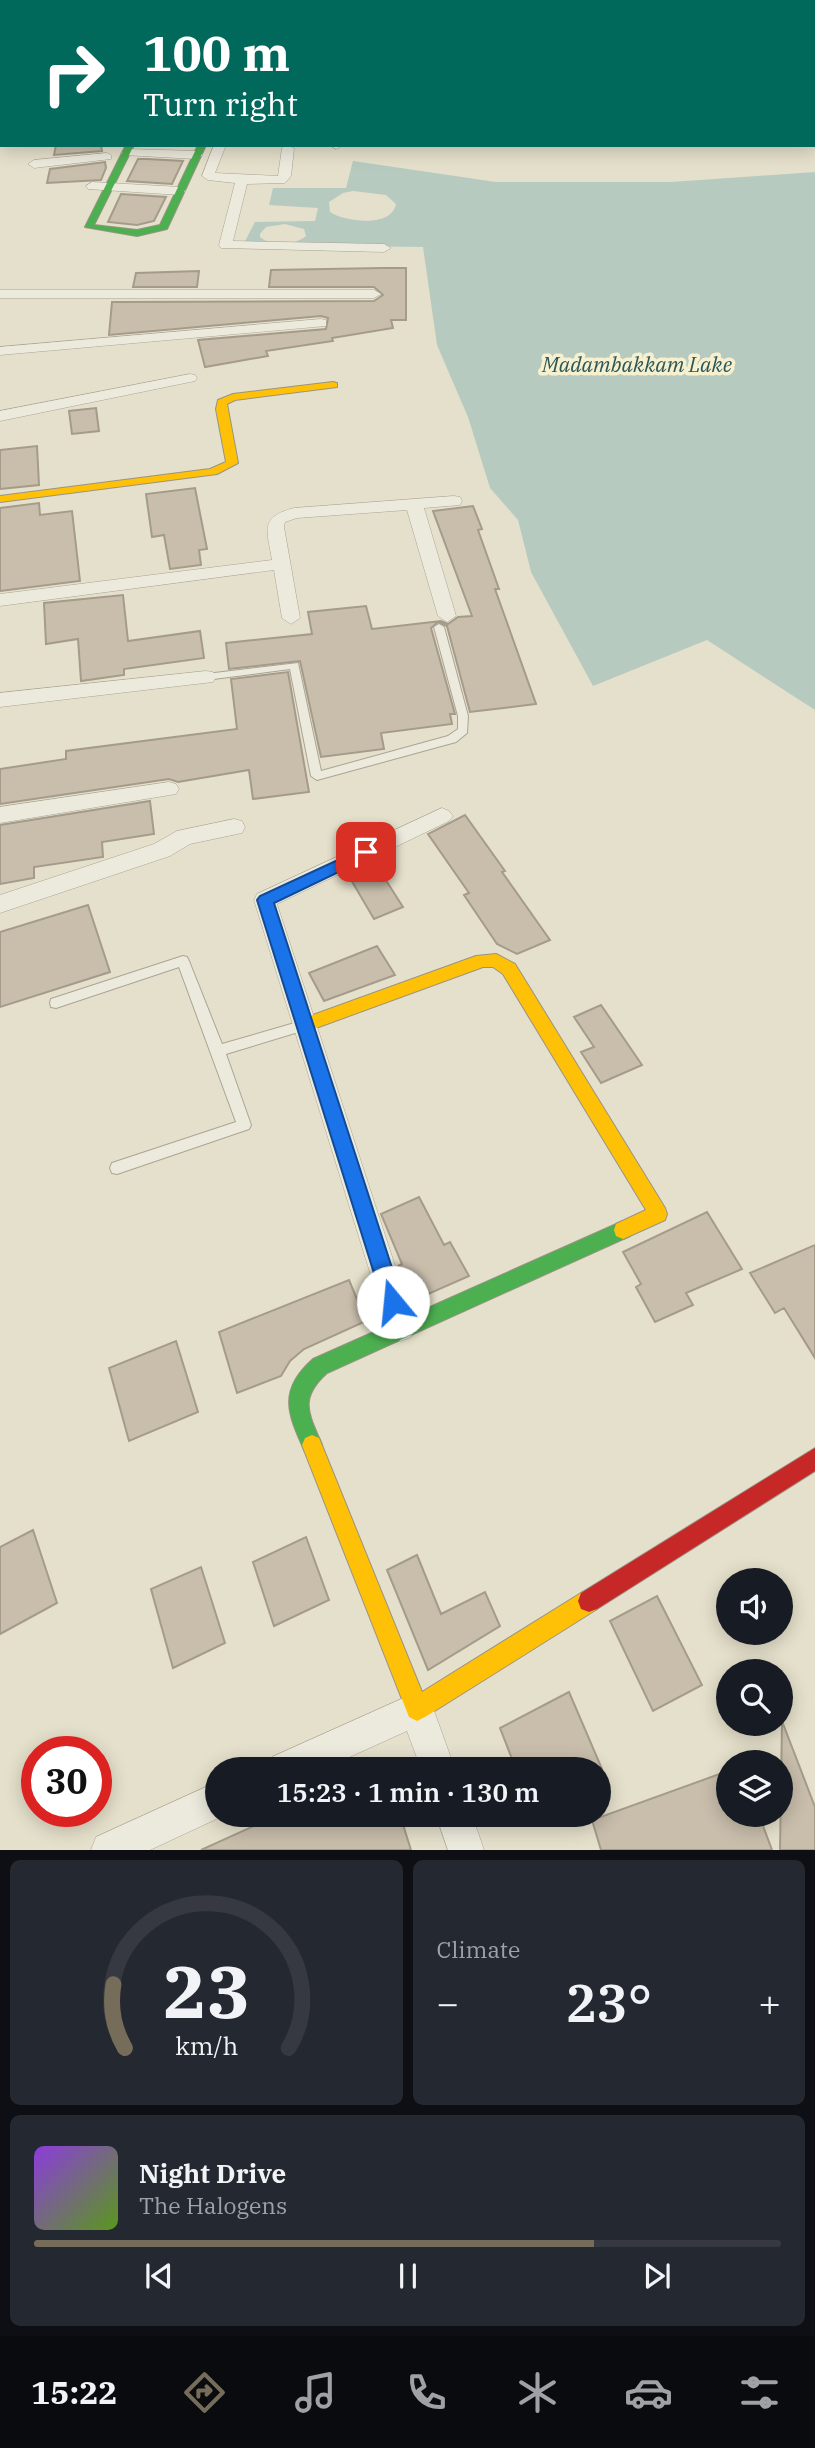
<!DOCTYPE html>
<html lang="en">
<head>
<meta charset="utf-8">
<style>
  :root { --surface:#171b24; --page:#242831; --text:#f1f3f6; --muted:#9ea1a6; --line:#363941; --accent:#756c59 }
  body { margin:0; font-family:"IBM Plex Serif",serif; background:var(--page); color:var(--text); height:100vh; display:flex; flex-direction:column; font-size:26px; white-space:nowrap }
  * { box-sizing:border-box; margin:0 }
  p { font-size:23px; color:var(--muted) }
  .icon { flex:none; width:38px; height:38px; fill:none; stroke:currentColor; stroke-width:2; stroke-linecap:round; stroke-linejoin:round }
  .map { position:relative; height:1850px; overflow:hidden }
  .drawer { display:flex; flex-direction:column; gap:10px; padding:10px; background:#0d0f14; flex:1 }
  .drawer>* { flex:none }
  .hud { position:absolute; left:0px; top:0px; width:816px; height:147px; box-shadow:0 4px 18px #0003; background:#00695c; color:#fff; overflow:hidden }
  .fabs { position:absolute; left:716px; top:1568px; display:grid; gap:14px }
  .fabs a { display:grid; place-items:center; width:77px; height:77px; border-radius:50%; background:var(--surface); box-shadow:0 4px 18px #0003; font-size:35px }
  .speed { position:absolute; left:21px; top:1736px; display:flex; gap:14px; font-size:35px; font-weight:700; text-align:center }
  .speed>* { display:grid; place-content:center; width:91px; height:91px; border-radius:50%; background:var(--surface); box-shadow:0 4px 18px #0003; line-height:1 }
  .speed .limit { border:10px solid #d22; background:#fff; color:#111 }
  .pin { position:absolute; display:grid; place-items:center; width:60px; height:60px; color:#fff; margin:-30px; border-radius:14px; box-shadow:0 4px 10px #0006 }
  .me { position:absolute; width:77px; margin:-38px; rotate:343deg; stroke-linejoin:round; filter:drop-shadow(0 0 5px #0008) }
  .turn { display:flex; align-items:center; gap:24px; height:147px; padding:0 28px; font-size:32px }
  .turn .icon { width:91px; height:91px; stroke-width:2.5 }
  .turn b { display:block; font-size:49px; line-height:60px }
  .big { font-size:52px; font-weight:600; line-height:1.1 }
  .drawer .tile { flex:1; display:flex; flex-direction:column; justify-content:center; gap:10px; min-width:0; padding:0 24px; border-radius:10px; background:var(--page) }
  .drawer .dial { align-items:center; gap:0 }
  .dial svg { height:182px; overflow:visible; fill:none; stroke:var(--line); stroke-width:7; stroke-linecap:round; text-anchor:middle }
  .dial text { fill:var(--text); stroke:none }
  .song { display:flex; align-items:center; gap:21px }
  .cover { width:84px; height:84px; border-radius:10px; background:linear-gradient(135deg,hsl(270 70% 55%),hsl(90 70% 35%)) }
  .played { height:7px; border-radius:4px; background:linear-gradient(90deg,var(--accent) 75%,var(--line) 75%) }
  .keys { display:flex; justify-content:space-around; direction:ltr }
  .heat { display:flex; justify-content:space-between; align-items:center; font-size:38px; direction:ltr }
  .drawer .tiles { flex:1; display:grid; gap:10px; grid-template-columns:1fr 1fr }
  .tile:last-child { grid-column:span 2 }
  .trip { position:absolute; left:205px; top:1757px; width:406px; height:70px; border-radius:35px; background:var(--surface); box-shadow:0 4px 18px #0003; font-weight:600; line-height:70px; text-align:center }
  .tab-bar { display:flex; height:112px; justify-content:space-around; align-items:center; background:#090b0e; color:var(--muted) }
  .tab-bar .icon { width:49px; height:49px }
  .tab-bar .active { color:var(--accent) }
  .tab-bar b { font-size:32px; color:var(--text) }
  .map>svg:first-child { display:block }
  .water { fill:#b7cac0; fill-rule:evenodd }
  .building { fill:#c9beac; stroke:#a59b8a; stroke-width:2 }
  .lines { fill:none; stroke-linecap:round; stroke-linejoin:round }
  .lane-casing { stroke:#aaa494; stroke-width:2 }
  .street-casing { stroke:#aaa494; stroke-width:1 }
  .fast-casing { stroke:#999384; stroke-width:2 }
  .slow-casing { stroke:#999384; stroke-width:2 }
  .jam-casing { stroke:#999384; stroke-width:2 }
  .lane { fill:#ece9dd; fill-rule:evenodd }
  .street { fill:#ece9dd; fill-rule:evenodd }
  .fast { fill:#4caf50; fill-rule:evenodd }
  .slow { fill:#ffc107; fill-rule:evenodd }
  .jam { fill:#c62828; fill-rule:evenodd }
  .route { fill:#1a73e8; stroke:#114b97; stroke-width:2 }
  .labels { text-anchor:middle; stroke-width:7; stroke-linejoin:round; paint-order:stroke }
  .far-water-label { font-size:21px; font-style:italic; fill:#2b5759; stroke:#f7f0cf }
</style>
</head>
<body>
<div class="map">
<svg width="815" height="1850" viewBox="0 0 815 1850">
  <rect width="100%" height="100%" fill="#e5e0cb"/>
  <path class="water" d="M353 161 496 182H671L815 172V710L707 640 593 686 531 572 518 520 490 488 468 417 437 345 423 247 243 245 255 222 315 221 318 208 269 205 273 188H346ZM353 191 386 195 396 204C392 228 345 222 330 212L329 202 343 193ZM285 224 304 229 306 236C294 246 272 247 260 237V234L266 227Z"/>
  <path class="building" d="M56 145H101L102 151 54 155Z
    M138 159H147L183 161 172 184 127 181Z
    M105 162 106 168 101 180 47 183 50 169Z
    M121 194 166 197 154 221 137 225 108 222Z
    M382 268H406V320H391L393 328 332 338 333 341 266 351 268 356 205 367 198 340 326 329 328 318 321 316 109 335 112 302 374 301 383 295 374 287H269L271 270Z
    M199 271 197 287H133L136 273Z
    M96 408 99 431 72 434 69 411Z
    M37 446 39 485 0 489V450Z
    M195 488 207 549 199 550 201 565 170 569 164 535 152 537 146 494Z
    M39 503 40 515 72 511 80 581 0 591V508Z
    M473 506 482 529 478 530 499 589H495L536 704 470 712 447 626 438 622 431 628 455 714H450L452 724 381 733 384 749 321 757 300 661 229 669 226 643 312 634 308 612 366 606 372 629 441 621 448 624 458 617 472 616 433 511Z
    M123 595 128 641 200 631 204 658 124 669V675L81 681 78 639 46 644 44 603Z
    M288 672 309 792 253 799 249 770 178 782 169 779 0 804V769L66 759V751L237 729 231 679Z
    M150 801 154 834 102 842 103 857 34 867V878L0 884V825Z
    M465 815 505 871 502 872 550 940 517 954 497 944 464 895 469 893 428 834Z
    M373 860 403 907 374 919 347 873Z
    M88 905 110 972 0 1007V932Z
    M377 946 395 975 324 1001 309 973Z
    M601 1005 642 1065 601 1083 581 1052 594 1047 574 1017Z
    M419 1197 444 1245 450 1242 469 1276 410 1302 398 1266 402 1264 381 1214Z
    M707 1212 742 1269 686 1293 693 1305 655 1322 636 1287 641 1284 623 1252Z
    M815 1245V1358L784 1308 775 1313 750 1273Z
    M349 1280 366 1321 304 1349 290 1361 281 1376 237 1393 219 1332Z
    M176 1341 198 1412 129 1441 109 1368Z
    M33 1530 57 1603 0 1634V1547Z
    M306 1537 329 1600 274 1626 253 1562Z
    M417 1555 441 1614 485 1592 500 1626 428 1670 387 1570Z
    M201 1567 225 1643 173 1668 151 1589Z
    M657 1596 702 1685 653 1711 610 1621Z
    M569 1692 602 1769H516L500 1728Z
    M782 1721 815 1807V1850H780Z
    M728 1771V1815H759L772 1850H601L592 1820Z
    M278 1815H400L411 1850H201Z"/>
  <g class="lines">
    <g class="lane-casing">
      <path id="lane" d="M439 624 444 627 468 716 467 733 456 742 317 780 311 776 290 669 206 680 201 677 206 674 298 663 321 771 448 736 458 729V716L434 627Z
        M183 956 187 957 189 961 222 1044 305 1020 310 1021 312 1025 310 1029 305 1030 226 1054 251 1125 249 1129 117 1174 112 1173 110 1168 112 1163 236 1122 179 967 56 1008 51 1007 50 1003 51 999Z"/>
    </g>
    <g class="street-casing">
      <path id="street" d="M0 20H2V26H0Z
        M0 44H2V50H0Z
        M0 67H2V73H0Z
        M0 89H2V95H0Z
        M0 122H2V128H0Z
        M214 145H226L215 173 278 176 282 148 285 145 294 148 291 176 285 183 247 184 233 241 384 244 391 248 384 252 221 248 219 245 235 183 208 180 202 176Z
        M330 145H342V146L336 149Z
        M127 149 197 151 203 155 197 159 123 155 121 153Z
        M107 153 111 155V159L34 168 28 164 34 160Z
        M92 182 180 187 186 191 180 195 88 189 86 186Z
        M0 290H374L381 294 374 298H0Z
        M321 319 326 320V326L0 355V347Z
        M190 374 195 375 197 378 195 381 0 421V411Z
        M454 496 460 497 462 501 460 505 424 508 456 616 447 622 438 616 407 510 297 518 285 522 284 527 300 618 291 624 282 618 274 570 0 606V594L272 560C267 530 259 517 294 508Z
        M206 671 213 672 216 677 213 682 0 707V693Z
        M169 782 176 784 179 789 176 794 0 823V807Z
        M442 808 449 811 453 816 449 821 277 904 415 1327 411 1337 401 1341 391 1337 387 1327 254 900 257 894Z
        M234 819 242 821 245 827 242 833 190 844 170 856 0 913V895L154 844 177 831Z
        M417 1692 429 1697 455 1769H421L407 1731 323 1769H267L272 1757Z
        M217 1782V1815H225L150 1850H91L96 1837Z
        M436 1815H472L484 1850H448Z"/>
    </g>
    <g class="fast-casing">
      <path id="fast" d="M126 145H134L94 225 137 230 160 225 198 145H206L167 229 137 236 85 227Z
        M623 1221 630 1224 632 1230 630 1236 327 1373C298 1399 309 1414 322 1445L319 1452 312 1455 305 1452C288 1414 277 1391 313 1359Z"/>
    </g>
    <g class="slow-casing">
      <path id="slow" d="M333 382 337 383V387L235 400 227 404 238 463 217 474 0 502V496L210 469 226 462 216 409 218 400 233 394Z
        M496 954 515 964 665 1208 667 1214 665 1220 623 1239 616 1236 614 1230 616 1224 646 1210 503 974 493 967H483L305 1032 299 1030 297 1025 299 1020 476 956Z
        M312 1435 319 1438 422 1692 581 1593 589 1590 597 1593 600 1601 597 1609 425 1717 417 1721 409 1717 302 1445 305 1438Z"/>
    </g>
    <g class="jam-casing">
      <path id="jam" d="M815 1448V1471L597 1609 589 1612 581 1609 578 1601 581 1593Z"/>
    </g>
    <use href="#lane" class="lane"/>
    <use href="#street" class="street"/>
    <use href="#fast" class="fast"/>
    <use href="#slow" class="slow"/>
    <use href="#jam" class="jam"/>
  </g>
  <path class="route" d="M366 847 374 852 372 856 274 903 403 1302 400 1309 393 1312 386 1309 383 1302 257 900 260 896Z"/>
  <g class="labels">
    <g class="far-water-label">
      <text x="637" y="372">Madambakkam Lake</text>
    </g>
  </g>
</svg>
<div class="fabs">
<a><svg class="icon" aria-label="sound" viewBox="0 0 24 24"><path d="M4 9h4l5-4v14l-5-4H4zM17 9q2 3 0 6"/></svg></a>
<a><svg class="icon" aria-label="search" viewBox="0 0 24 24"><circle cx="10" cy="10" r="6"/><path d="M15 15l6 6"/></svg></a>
<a><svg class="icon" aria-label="layers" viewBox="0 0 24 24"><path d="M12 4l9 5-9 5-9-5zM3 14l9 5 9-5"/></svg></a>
</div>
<div class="speed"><div class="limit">30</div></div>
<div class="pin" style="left:366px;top:852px;background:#d93025"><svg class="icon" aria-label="arrive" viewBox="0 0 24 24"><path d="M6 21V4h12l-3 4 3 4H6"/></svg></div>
<svg class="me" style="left:393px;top:1302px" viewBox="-20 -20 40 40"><circle r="19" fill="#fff"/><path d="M0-13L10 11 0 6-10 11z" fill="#1a73e8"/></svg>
<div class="trip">15:23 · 1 min · 130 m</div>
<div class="hud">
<div class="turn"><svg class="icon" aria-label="right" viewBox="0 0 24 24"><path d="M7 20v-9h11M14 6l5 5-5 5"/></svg><div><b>100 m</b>Turn right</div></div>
</div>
</div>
<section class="drawer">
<div class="tiles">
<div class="tile dial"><svg viewBox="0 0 100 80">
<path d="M14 69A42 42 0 1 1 86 69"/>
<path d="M14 69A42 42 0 0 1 9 41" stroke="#756c59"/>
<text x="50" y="56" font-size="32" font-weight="700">23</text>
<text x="50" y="72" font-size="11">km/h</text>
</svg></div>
<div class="tile"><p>Climate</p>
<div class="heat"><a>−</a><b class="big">23°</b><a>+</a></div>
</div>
<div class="tile">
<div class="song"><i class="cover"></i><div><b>Night Drive</b><p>The Halogens</p></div></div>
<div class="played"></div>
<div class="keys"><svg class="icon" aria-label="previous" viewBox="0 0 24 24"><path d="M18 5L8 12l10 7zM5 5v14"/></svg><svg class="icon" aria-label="pause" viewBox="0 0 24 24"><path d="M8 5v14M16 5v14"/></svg><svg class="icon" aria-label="next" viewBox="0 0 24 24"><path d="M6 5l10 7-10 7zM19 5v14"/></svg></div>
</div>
</div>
</section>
<nav class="tab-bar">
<b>15:22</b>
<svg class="icon active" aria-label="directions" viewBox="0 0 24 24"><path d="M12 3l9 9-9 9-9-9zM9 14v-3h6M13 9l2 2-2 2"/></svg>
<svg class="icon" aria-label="music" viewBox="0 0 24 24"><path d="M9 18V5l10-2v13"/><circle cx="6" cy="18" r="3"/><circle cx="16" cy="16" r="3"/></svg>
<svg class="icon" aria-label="phone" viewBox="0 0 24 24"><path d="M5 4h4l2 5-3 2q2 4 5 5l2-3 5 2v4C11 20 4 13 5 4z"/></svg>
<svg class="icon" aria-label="climate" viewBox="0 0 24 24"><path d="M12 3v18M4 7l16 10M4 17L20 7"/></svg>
<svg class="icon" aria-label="car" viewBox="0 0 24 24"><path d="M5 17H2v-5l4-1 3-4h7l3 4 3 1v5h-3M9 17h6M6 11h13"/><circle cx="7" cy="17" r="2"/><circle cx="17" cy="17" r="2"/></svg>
<svg class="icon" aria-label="filters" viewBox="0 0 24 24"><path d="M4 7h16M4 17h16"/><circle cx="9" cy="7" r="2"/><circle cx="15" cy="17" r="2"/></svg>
</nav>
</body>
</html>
